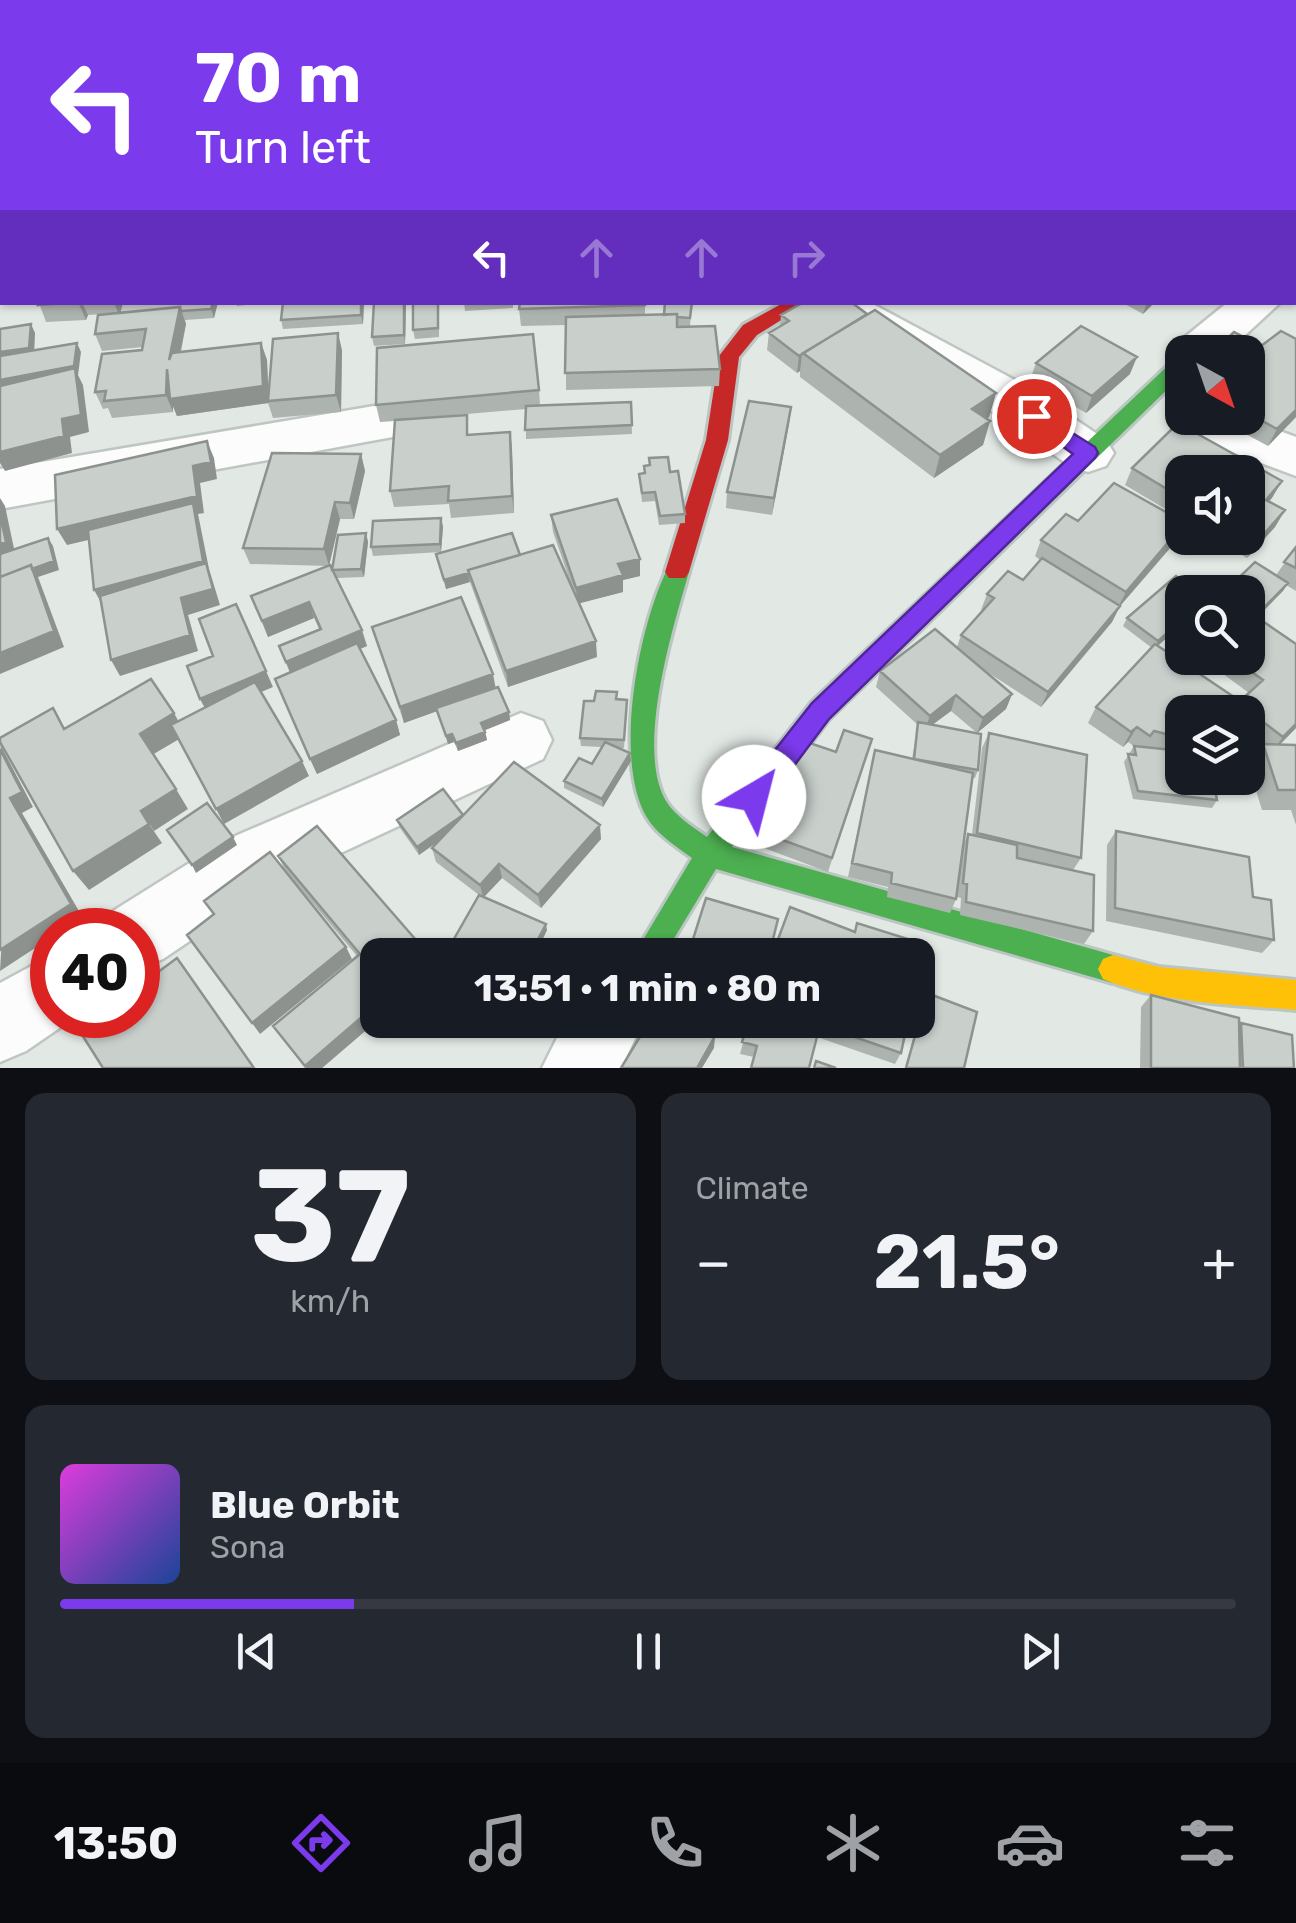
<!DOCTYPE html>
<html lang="en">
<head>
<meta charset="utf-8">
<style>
  :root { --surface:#171b24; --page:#242831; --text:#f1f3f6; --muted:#9ea1a6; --line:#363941; --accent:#7c3aed }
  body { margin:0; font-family:Rubik,sans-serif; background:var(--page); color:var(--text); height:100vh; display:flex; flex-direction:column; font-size:38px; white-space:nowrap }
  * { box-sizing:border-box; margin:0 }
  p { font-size:32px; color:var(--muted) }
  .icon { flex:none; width:55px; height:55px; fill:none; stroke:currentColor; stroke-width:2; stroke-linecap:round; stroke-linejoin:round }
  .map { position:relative; height:1068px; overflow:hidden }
  .side { display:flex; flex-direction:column; gap:25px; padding:25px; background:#0d0f14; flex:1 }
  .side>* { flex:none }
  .guide { position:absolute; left:0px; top:0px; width:1298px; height:305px; box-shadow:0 2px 8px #0004; background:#7c3aed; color:#fff; overflow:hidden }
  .needle { width:65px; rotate:140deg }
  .controls { position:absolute; left:1165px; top:335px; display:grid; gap:20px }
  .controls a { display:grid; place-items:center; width:100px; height:100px; border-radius:20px; background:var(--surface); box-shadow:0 2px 8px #0004; font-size:50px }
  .speed { position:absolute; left:30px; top:908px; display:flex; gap:20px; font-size:50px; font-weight:700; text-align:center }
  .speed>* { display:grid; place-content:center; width:130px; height:130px; border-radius:50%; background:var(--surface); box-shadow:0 2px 8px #0004; line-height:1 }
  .speed .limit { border:15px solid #d22; background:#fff; color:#111 }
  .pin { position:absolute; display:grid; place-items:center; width:85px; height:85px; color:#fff; margin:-42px; border:5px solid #fff; border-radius:50%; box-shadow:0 2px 10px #0007 }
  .me { position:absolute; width:110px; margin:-55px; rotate:37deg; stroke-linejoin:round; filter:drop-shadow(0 0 8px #0008) }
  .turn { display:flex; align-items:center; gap:35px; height:210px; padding:0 30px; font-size:45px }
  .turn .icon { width:130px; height:130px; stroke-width:2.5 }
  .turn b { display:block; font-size:70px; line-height:85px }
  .lanes { display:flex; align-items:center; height:95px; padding:0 30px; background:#0003; justify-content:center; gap:50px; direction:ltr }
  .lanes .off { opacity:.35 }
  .big { font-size:75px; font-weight:700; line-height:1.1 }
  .side .widget { flex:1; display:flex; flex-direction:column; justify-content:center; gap:15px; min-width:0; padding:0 35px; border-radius:20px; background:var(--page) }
  .side .dial { align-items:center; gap:0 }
  .dial b { font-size:130px; line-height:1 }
  .song { display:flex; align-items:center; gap:30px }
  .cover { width:120px; height:120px; border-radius:15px; background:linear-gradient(135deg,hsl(300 70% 55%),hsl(220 70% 35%)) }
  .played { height:10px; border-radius:5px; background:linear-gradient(90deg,var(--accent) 25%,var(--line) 25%) }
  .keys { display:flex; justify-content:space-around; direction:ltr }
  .heat { display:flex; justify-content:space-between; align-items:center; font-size:55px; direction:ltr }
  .side .tiles { flex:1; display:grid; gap:25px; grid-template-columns:1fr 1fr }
  .widget:last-child { grid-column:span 2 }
  .trip { position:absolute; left:360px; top:938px; width:575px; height:100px; border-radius:20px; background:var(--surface); box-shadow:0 2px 8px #0004; font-weight:700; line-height:100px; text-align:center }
  .tab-bar { display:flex; height:160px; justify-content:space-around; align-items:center; background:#090b0e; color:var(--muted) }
  .tab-bar .icon { width:70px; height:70px }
  .tab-bar .on { color:var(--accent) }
  .tab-bar b { font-size:45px; color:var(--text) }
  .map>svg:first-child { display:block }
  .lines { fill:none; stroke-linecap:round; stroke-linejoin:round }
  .street-casing { stroke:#bfc6c2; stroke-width:5 }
  .fast-casing { stroke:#bbc5c1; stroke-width:6 }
  .slow-casing { stroke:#bbc5c1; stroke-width:6 }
  .jam-casing { stroke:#bbc5c1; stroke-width:6 }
  .street { fill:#fbfcfb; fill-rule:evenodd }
  .fast { fill:#4caf50; fill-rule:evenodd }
  .slow { fill:#ffc107; fill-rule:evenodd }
  .jam { fill:#c62828; fill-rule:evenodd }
  .wall { fill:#adb3af; fill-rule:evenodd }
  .shaded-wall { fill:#8d928f }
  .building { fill:#c9d0cc; stroke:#8d928f; stroke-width:2.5 }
  .route { fill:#7c3aed; stroke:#51269a; stroke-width:2.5 }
</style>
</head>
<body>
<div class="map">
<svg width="1296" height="1068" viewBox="0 0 1296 1068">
  <rect width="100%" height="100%" fill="#e2e9e5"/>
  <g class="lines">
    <g class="street-casing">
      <path id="street" d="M493 0H546L548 2H495Z
        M739 0H775L776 2H741Z
        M1295 262H1296V290H1295Z
        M809 302H869L1026 386 1106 440 1114 453 1106 466 1088 472 1070 466 990 410 816 313Z
        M1228 302H1281L1227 352H1182L1180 363 1173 352 1180 341Z
        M1182 403V418H1244L1296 437V476L1175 431 1168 418 1175 405Z
        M380 405 398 410 405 423 398 436 0 509V469Z
        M521 713 543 721 552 740 543 759 274 884 163 959 138 969V930H105L113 911 226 840Z
        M52 955V1015L77 1016 26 1051 0 1062V983Z
        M566 1020H644L621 1068H542Z"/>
    </g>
    <g class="fast-casing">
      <path id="fast" d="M1182 357V375L829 719 732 847 1113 955 1123 959 1128 969 1123 979 1113 983 716 869 664 955H634L692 858C676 846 656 834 646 816 613 758 639 623 669 566H685L689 572C673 627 635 749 666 801 675 816 693 827 707 837L811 703 1175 359Z"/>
    </g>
    <g class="slow-casing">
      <path id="slow" d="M1113 955 1159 967 1296 980V1010C1232 1004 1163 1004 1103 979L1098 969 1103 959Z"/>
    </g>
    <g class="jam-casing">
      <path id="jam" d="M785 302H810L757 335 739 357 728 440 689 572 685 578H669L665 572 706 440 719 356 743 325Z"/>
    </g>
    <use href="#street" class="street"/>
    <use href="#fast" class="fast"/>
    <use href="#slow" class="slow"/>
    <use href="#jam" class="jam"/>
  </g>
  <path class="wall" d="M1029 0H1182L1185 2H1030Z
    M1185 0H1247L1246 2H1189Z
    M0 245H2V302H121L118 313 88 315 86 320 46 322 39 303 0 305Z
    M218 302 214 318 185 320 186 324 181 352 261 343 267 360 268 396 342 350 341 412 273 418 268 403 177 416 173 406V412L112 418 108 408 103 409 95 392 142 350 143 347 102 351 95 334 119 313Z
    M236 302H272L237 306Z
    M283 302H364L363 324 283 329 281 320Z
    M406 302 405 344 374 346 372 337Z
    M439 302V337L415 339 413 330Z
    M464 302H513V308L465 311Z
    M645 302V315H664L692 302 690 326H677L720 369 719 386 566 390V325L521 326 519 309Z
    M1121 302H1155L1143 314Z
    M867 314 996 393 989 417 986 419 990 421 983 445 934 478 800 377V371L797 373 767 350 769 333 780 326 781 315Z
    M1296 339V417L1268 446 1216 418H1248V352H1214L1215 350 1261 346Z
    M1036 363 1130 374 1086 413 1030 380Z
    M539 390 540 405 631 402 632 434 526 439V409L444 416 470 435 510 432 512 449 514 513 451 518 449 504 394 507 390 491 395 421 380 422 376 405Z
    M791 407 772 515 726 508 727 492Z
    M1178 423 1282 481 1269 501 1285 510 1275 527 1247 558 1213 538H1248V472H1182V519L1125 485 1132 468Z
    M361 454 365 471 354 519H340L329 566 250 564 243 548Z
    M649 458 670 472 685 514V523L659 525 655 501 642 502 639 474 644 473V466L649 465Z
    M551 515 640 559V576L623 580V592L579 603 597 657 508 687 470 582 446 589 436 554 520 555 570 581 553 532Z
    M441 518 443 527 441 552 373 556 371 547Z
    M1078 521 1177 540 1120 606 1112 622 1041 707 981 668 1012 694 1006 709 977 733 978 770 975 778H972L964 843 968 834 972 835 982 748 989 733 1081 858 1073 870 1093 931 1084 944 960 915 961 898 957 897 950 913 887 897 888 887 848 877 875 750 912 759 918 725 876 687 880 671 957 647 961 635 983 611 981 610 987 594 1023 580 1040 560 1035 556 1041 540ZM951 711 977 733 932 725Z
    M366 533 368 542 364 577 337 578 367 646 360 649 396 720 400 735 317 774 275 679 290 673 279 646 319 629 314 618 268 637 251 596 332 569Z
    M1296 547V591L1286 585 1283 591 1276 575Z
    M1182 592V624L1158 646 1182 712V778L1217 800 1212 808 1133 799 1124 762 1134 746 1128 742 1123 747 1088 723 1096 707 1152 648 1123 626 1127 618Z
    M372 627 496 687 509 712 510 720 485 730 487 740 458 751 454 742 448 744 437 711 404 723Z
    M1296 644V728L1280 745H1296V825L1291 810H1262L1248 765 1263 745 1248 734V712H1232L1238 703 1249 693 1215 668 1222 658H1248Z
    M617 692V699L627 708 624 748H619L631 761 603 807 564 788V781L592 764 602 747 581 746 580 738 594 701Z
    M836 752 867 754 828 872 761 847 763 833Z
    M463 816 601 839 541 908 502 878 484 897 547 930 535 955H476L456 946 454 939 479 895 436 862 432 848 439 841 419 855 400 828 397 820Z
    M1116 831 1253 897 1274 940 1262 953 1106 921 1107 845Z
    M278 856 429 955 378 1020 322 1068H305L273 1026 357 956 285 870Z
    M790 907 855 932 857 923 927 945 921 969 933 974 927 993 977 1012 964 1068H905L920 1014 918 1019V955H773Z
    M1151 995 1239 1025 1241 1023 1294 1068H1140L1141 1007Z
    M700 1020H717L716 1025Z
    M749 1020H908L901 1053 895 1064 817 1037 754 1057 740 1054Z"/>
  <path class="shaded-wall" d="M0 0H38L26 2H2V7L0 8Z
    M360 0H410L402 2H361Z
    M2 56V74L0 75V57Z
    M0 109H2V126L0 127Z
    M0 202H2V220H0Z
    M78 302H82L88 315 86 320Z
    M114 302H121L118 313Z
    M213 302H218L214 318 211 309Z
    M361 302H364L363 324 361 315Z
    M404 302H406L405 344 404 335Z
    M1147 302H1155L1143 314Z
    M180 307 186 324 175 377 169 360Z
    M31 324 35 333 34 357 0 362V352Z
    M338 333 342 350 341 412 336 395Z
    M77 343 81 352 78 375 83 385 89 432 70 437 72 453 5 471 0 463V380Z
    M261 343 267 360 269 403 177 416 173 406V412L166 395 167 369Z
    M802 354 800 371 797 373 799 356Z
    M1137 357 1130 374 1086 413 1092 396Z
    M996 393 989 417 966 433 972 409Z
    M791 407 789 424 772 515 774 498Z
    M1296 410V417L1268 446 1277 429Z
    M990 421 983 445 934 478 940 455Z
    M510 432 512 449 514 513 512 496Z
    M207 441 214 458 217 479 200 483 204 513 198 514 209 569 220 605 188 615 198 651 120 676 111 660 103 606 94 590 195 515 67 545 57 529 193 466Z
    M361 454 365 471 354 519 350 503Z
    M1282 481 1272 498 1256 516 1266 500Z
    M0 498 5 506 16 558 0 564Z
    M335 502 340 519 329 566 324 549Z
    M1285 510 1275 527 1247 558 1257 542Z
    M441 518 443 527 441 552 440 544Z
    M1182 526 1177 540 1120 606 1112 622 1041 707 1048 692 1118 607 1126 592Z
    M366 533 368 542 364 577 361 569Z
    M48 538 53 546 59 570 38 577 64 647 0 674V653L32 569Z
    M640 559V576L623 580V592L577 604 576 588 618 564Z
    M468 573 470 582 446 589 444 580Z
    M1288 583 1283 591 1248 627V624Z
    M309 602 314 618 268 637 262 621Z
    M1182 620V624L1154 649 1158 641Z
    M362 630 367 646 292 677 286 662Z
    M596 641 597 657 508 687 506 671Z
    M266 671 273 687 208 714 200 699Z
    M493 674 496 690 404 723 400 707Z
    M1012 694 1006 709 977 733 983 718Z
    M956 695 951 711 924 731 930 716Z
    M509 712 510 720 483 731 481 723Z
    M174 713 186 735 152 755 140 734Z
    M396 720 400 735 317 774 310 759Z
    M1296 724V728L1272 752 1283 737Z
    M1137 727 1128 742 1123 747 1131 732Z
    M485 732 487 740 458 751 456 743Z
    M452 734 454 742 448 744 446 736Z
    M0 744 33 807 22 813 83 918 64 930H52V937L0 971 10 798Z
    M630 753 631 761 603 807 602 799Z
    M302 761 309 776 224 824 216 809Z
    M176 789 188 809 154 831 141 811Z
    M463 815 465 822 419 855 417 847Z
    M149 824 162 843 89 890 73 871Z
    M600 825 601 839 541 908 538 895Z
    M233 837 237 845 196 873 192 865Z
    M499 864 502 878 483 898 480 885Z
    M546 924 547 930 535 955H530Z
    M346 947 352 959 260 1034 252 1023Z
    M378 1003V1020L322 1068H306L305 1066Z
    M715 1036 714 1048 702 1068H697Z"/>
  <path class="building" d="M73 0H106L108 2H74Z
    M117 0H192L193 2H118Z
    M412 0H448V2H412Z
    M615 0V2H532Z
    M851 0H880V1L937 0 939 2H848L852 1Z
    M974 0H1019L1021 2H976Z
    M1043 0H1089L1090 2H1045Z
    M1089 0H1129L1131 2H1090Z
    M1136 0H1182L1185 2H1138Z
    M1201 0H1232L1236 2H1205Z
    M2 29V56L0 57V30Z
    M1295 40 1296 41V75L1295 74Z
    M0 81H2V109H0Z
    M1295 148 1296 149 1295 203Z
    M0 159H2V202H0Z
    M0 245H2V288H0Z
    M39 302H78L38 305Z
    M122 302H213L211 309 181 311 180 307 119 313Z
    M283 302H361V315L281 320Z
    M374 302H404V335L372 337Z
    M413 302H438V328L413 330Z
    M520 302H645V305L519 309Z
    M665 302H692L690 318 677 317V314L664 315Z
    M804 302H851L867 314 799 356 769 333 789 321 781 315Z
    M180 307 169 360 172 353 261 343 263 386 170 399 167 369 166 395 104 401 106 391 95 392 102 354 142 350 146 329 95 334 98 315Z
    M875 310 996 393 972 409 990 421 940 455 803 353Z
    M677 314V327L715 326 720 369 565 373 566 317Z
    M31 324 29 348 0 352V329Z
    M1081 326 1137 357 1092 396 1036 363Z
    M1281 331 1296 339V410L1277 429 1248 413V352H1220L1215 350 1234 332 1261 346Z
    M338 333 336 395 268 401 273 339Z
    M533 334 539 390 376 405 377 348Z
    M77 343 74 366 0 380V356Z
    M75 368 81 415 62 419 64 436 0 452V386Z
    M749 401 791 407 774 498 727 492Z
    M631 402 632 425 525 430 526 406Z
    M467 415V435L510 432 512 496 448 501 449 486 390 491 395 420Z
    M1178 423 1282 481 1266 500 1285 510 1257 542 1248 536V472H1182V498L1132 468Z
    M207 441 211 462 193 466 197 496 57 529 55 475Z
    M272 453 361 454 350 503 335 502 324 549 243 548Z
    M668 457 670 472 678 471 685 514 660 516 655 492 642 493 639 474 645 473 644 466 650 465 649 458Z
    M1114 483 1182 521V526L1126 592 1041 540 1066 514 1078 521Z
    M617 499 640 559 618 564 623 575 576 588 551 515Z
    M193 503 203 561 94 590 88 530Z
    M0 514 6 542 0 544Z
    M441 518 440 544 371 547 373 521Z
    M366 533 361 569 332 570 338 535Z
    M512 533 520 555 468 570 469 573 444 580 436 554Z
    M48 538 54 561 32 569 31 565 0 577V554Z
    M553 545 596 641 506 671 468 570Z
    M1296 547V568L1284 562Z
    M1042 558 1120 606 1048 692 961 635 994 598 987 594 1008 571 1023 580Z
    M1255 562 1288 583 1248 624V592H1224Z
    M206 563 213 589 181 598 190 635 111 660 100 596Z
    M31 565 54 631 0 653V577Z
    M330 565 362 630 286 662 279 646 321 629 309 602 262 621 251 596Z
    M1176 576 1199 592H1182V620L1158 641 1127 618Z
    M461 597 493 674 400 707 372 627Z
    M236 604 266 671 200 699 187 666 213 656 199 619Z
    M1261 620 1296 644V724L1283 737 1238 703 1263 680 1232 658H1248V632Z
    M935 629 1012 694 983 718 956 695 930 716 880 671Z
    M357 643 396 720 310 759 275 679Z
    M1155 644 1234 697 1220 712H1182V738L1154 731 1150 736 1137 727 1131 732 1096 707Z
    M151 679 174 713 140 734 176 789 141 811 149 824 73 871 0 742V738L53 708 64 729Z
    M255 682 302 761 216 809 171 725Z
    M498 687 509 712 481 723 485 732 456 743 452 734 446 736 436 708Z
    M596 691 617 692 616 699 627 700 624 740 580 738 584 701H594Z
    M918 722 981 734 978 770 914 759Z
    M844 730 872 739 832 858 763 833 798 739 836 752Z
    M989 733 1087 755 1081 858 977 833Z
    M605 742 630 753 602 799 564 781 579 758 592 764Z
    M1263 744 1296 745V790H1278Z
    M1134 746 1182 751V778H1213L1217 800 1138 791 1128 754 1136 755Z
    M0 749 22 792 10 798 71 904 0 950Z
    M875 750 973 773 956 899 891 883 892 873 852 863Z
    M514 762 600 825 538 895 499 864 480 885 432 848Z
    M443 789 463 815 417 847 397 820Z
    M207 803 233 837 192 865 167 830Z
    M317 826 429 955H378V1003L305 1066 273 1026 360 954 278 856Z
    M1116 831 1249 857 1253 897 1271 900 1274 940 1115 908Z
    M968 834 1017 845V858L1094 875 1093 931 966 902 967 884 963 883Z
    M270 852 346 947 252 1023 187 935 214 914 204 901Z
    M479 895 546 924 530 955H490L454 939Z
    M706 898 778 919 769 955H740L734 953V955H688Z
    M790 907 855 932 857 923 927 945 921 969 933 974 923 1008 918 1006V955H786L774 950Z
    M177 958 254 1068H103L79 1030 100 1015H138V987Z
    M927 993 977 1012 964 1068H906Z
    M1151 995 1239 1018 1240 1068H1151Z
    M650 1020H689L715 1036 697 1068H621Z
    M749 1020H908L901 1053 820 1025 809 1068H751L757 1046 742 1042Z
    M1241 1023 1292 1035 1294 1068H1243Z
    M816 1061 836 1068H814Z"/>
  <path class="route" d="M1034 409 1095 447 1098 453 1095 458 829 719 764 806 754 809 745 806 741 797 745 788 812 703 1073 454 1027 421 1024 416Z"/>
</svg>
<div class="controls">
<a><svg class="needle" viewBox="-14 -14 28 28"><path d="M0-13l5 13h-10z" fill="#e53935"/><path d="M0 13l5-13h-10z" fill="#9ea1a6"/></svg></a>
<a><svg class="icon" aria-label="sound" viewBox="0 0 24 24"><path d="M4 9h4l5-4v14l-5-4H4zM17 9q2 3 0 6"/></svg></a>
<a><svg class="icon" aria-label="search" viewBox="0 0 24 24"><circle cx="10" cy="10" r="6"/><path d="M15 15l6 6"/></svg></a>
<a><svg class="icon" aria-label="layers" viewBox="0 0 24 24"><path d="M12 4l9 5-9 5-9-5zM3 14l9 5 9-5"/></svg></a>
</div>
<div class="speed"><div class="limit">40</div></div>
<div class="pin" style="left:1034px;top:416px;background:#d93025"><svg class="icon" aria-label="arrive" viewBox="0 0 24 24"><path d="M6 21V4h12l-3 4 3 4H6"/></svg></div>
<svg class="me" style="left:754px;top:797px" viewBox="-20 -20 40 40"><circle r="19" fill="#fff"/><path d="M0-13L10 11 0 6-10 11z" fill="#7c3aed"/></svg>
<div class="trip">13:51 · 1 min · 80 m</div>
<div class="guide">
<div class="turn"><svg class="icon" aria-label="left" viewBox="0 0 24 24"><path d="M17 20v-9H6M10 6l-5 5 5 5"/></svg><div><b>70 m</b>Turn left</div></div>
<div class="lanes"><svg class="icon" aria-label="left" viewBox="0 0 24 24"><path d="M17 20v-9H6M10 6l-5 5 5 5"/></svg><svg class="icon off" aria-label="ahead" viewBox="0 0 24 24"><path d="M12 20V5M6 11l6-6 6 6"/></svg><svg class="icon off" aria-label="ahead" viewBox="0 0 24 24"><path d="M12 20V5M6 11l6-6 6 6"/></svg><svg class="icon off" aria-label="right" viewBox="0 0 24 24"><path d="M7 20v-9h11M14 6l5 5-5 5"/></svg></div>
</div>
</div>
<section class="side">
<div class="tiles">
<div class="widget dial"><b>37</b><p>km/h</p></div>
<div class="widget"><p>Climate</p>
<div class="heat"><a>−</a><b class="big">21.5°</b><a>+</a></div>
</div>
<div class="widget">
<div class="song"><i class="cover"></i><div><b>Blue Orbit</b><p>Sona</p></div></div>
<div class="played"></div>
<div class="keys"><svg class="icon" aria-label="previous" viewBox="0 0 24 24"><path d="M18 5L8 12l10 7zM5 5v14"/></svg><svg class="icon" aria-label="pause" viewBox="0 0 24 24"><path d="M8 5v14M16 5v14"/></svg><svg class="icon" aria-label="next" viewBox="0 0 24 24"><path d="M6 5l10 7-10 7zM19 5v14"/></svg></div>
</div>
</div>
</section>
<nav class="tab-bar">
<b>13:50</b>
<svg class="icon on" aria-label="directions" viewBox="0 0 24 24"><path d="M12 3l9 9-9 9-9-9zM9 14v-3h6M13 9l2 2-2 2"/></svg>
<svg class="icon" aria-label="music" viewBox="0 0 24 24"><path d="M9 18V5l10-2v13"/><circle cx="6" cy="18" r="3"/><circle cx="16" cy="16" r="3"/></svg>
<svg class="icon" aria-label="phone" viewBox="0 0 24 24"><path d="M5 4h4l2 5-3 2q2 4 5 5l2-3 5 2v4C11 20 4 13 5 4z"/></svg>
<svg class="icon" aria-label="climate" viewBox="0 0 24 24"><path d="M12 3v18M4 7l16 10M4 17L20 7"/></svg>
<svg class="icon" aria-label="car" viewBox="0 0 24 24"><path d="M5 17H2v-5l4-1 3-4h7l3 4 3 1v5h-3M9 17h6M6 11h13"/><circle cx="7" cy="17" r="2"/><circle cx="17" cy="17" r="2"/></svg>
<svg class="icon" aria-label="filters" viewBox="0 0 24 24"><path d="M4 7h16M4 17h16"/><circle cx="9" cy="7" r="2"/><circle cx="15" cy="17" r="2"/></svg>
</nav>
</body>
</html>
